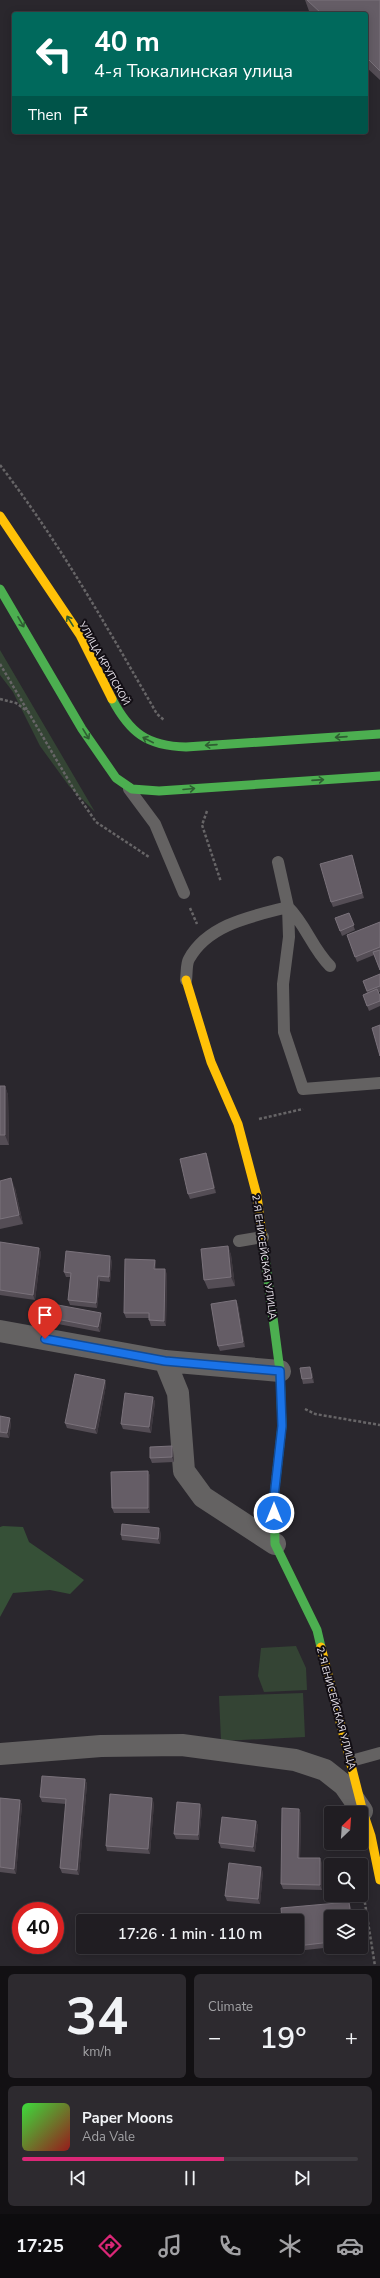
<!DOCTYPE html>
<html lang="en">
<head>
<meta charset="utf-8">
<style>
  :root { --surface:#201d22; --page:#2d2a2f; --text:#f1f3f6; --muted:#a2a2a5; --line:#3d3b40; --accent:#db2777 }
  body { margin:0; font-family:"Nunito Sans",sans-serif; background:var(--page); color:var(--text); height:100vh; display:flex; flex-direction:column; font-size:15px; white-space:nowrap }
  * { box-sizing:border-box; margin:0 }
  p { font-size:13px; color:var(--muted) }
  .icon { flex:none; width:22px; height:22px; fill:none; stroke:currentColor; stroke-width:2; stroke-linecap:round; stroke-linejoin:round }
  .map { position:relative; height:1966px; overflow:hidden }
  .sheet { display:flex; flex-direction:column; gap:8px; padding:8px; background:#121013; flex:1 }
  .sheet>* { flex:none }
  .guide { position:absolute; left:12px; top:12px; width:356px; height:122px; border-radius:4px; box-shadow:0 2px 10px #0003,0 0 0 1px var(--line); background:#00695c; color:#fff; overflow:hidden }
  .needle { width:26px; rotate:25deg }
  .fabs { position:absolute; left:324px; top:1806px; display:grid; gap:8px }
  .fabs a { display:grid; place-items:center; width:44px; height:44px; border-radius:4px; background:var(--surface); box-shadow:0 2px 10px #0003,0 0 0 1px var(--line); font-size:20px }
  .speed { position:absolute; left:12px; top:1902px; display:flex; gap:8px; font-size:20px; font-weight:700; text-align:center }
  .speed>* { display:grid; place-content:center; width:52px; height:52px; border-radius:50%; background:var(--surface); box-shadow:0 2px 10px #0003,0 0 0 1px var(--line); line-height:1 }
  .speed .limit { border:6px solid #d22; background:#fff; color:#111 }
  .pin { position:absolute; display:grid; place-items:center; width:34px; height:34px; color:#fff; margin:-41px -17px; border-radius:50% 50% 50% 0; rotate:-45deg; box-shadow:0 0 4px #0007 }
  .pin .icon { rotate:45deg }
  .me { position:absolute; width:44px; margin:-22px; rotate:0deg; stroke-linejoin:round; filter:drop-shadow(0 0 3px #0008) }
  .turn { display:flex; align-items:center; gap:14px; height:84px; padding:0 16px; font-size:18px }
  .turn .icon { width:52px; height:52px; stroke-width:2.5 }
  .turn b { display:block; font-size:28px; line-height:34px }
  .then { display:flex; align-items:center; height:38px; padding:0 16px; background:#0003; gap:8px; font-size:15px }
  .big { font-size:30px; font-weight:600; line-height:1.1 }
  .sheet .tile { flex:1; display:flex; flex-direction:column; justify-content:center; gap:6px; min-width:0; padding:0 14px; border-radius:6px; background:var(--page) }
  .sheet .dial { align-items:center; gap:0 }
  .dial b { font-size:52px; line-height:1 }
  .song { display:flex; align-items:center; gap:12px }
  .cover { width:48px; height:48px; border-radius:6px; background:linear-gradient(135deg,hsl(120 70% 55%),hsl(0 70% 35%)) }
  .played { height:4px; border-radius:2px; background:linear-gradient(90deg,var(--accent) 60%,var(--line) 60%) }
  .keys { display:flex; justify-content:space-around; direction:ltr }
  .heat { display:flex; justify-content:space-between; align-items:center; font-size:22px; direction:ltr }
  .sheet .tiles { flex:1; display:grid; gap:8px; grid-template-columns:1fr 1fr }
  .tile:last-child { grid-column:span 2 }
  .trip { position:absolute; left:76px; top:1914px; width:228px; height:40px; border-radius:4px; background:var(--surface); box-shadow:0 2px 10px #0003,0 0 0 1px var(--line); font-weight:600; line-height:40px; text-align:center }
  .dock { display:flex; height:64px; justify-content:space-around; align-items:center; background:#0d0c0e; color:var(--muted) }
  .dock .icon { width:28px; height:28px }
  .dock .selected { color:var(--accent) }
  .dock b { font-size:18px; color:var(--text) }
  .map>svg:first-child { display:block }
  .green { fill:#344434 }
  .forest { fill:#365037 }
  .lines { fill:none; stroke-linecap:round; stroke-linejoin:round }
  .path { stroke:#676567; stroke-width:2.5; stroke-dasharray:3 2; stroke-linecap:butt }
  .lane { stroke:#646262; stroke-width:12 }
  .street { stroke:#646262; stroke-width:22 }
  .fast { stroke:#4caf50; stroke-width:9 }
  .slow { stroke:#ffc107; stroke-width:9 }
  .wall { fill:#544d55 }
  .shaded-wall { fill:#3d373e }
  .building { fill:#655d66; stroke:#7a727b }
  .oneway { stroke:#2f5e32 }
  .route-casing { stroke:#114b97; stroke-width:10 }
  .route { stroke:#1a73e8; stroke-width:7 }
  .labels { text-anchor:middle; stroke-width:4; stroke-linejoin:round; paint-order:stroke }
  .street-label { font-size:10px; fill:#ebe6ee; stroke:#120e14 }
</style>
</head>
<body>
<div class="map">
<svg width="380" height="1966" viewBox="0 0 380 1966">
  <rect width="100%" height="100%" fill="#2a272d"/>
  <path class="green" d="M0 650 95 812 69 786 40 746 13 692 0 675Z
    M296 1646 306 1668 307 1690 264 1692 258 1676 261 1648Z
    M303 1693 305 1737 221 1741 219 1696Z"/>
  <path class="forest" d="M3 1526 23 1527 29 1542 84 1580 70 1594 50 1590 13 1593 0 1617V1527Z"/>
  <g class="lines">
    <path class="path" d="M0 465C60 543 108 629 157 714L164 720
      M0 664 76 793 96 822 149 857
      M0 699 16 703 30 713
      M207 811 202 825 221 882
      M190 908 197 924
      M259 1119 303 1109
      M305 1409 315 1414 380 1425
      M364 1897 375 1966"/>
    <path class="lane" d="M129 789 155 824 184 893
      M278 862 288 907 289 937 283 984 284 1032 303 1089 380 1083
      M186 980C187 974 186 964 189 959 208 924 253 916 288 907 306 925 312 948 330 966
      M239 1241 263 1237
      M351 1761 380 1753"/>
    <path class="street" d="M0 1331 165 1361 280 1371
      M165 1361 178 1393 184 1471 203 1497 275 1544
      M0 1754 101 1746 182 1745 295 1760 325 1770 344 1785 362 1811"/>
    <path class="fast" d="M0 589 82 729 116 778 132 789 159 791 380 776
      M112 699C130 733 147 746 186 747L380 734
      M263 1242 280 1371 282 1426 274 1497 275 1544 317 1630 321 1647"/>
    <path class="slow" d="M0 516 80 635 112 699
      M186 980 211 1062 238 1124 257 1196 263 1242
      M321 1647 363 1812 371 1836 380 1880"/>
  </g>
  <path class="wall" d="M305 0H380V80L366 67V14H312L309 11Z
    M353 860 364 898 333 907 331 902Z
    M349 913 355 930 342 936 335 918Z
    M380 922V970L374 955 357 962 347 935Z
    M380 974V992H378L380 996V1006L369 1011 363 995 367 993 363 981Z
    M0 1086H5L8 1095 9 1145H0Z
    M206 1153 208 1158 216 1193 190 1199 188 1194Z
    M0 1181 15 1188 23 1224 0 1229Z
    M0 1242 39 1248 41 1253 35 1300 0 1295Z
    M228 1246 231 1255 235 1286 208 1289 204 1280Z
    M155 1260 156 1265V1269L167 1274 166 1326H151L149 1320V1318H126L124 1313Z
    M112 1261 110 1282 100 1281 97 1308 70 1305 68 1300 70 1277H66L64 1272Z
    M236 1300 238 1305 245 1347 220 1351 218 1346Z
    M102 1318 100 1332 58 1324 56 1319Z
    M310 1367 312 1372 314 1383 303 1384 302 1379Z
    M105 1380 106 1385 97 1434 67 1428 65 1423Z
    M153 1397 155 1402 151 1433 123 1429 121 1424Z
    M0 1416 11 1423 9 1438 0 1437Z
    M172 1446 173 1451 174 1462 152 1463 150 1458Z
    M148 1471 150 1476V1513H114L112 1508Z
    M161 1533 160 1544 122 1540 121 1535Z
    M85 1779 87 1784 79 1875 62 1873 60 1868 66 1804 42 1802 40 1797Z
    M0 1798 20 1800 22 1805 16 1874 0 1872Z
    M154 1803 150 1854 107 1851 106 1846Z
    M202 1809 199 1840 176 1839 174 1834Z
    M299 1809 301 1814 300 1858 322 1863V1890L283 1889 281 1884Z
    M256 1821 258 1826 255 1852 221 1848 219 1843Z
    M263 1872 260 1904 227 1901 225 1896Z
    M351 1907 331 1917V1947H333L287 1952 285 1947H297V1921Z"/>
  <path class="shaded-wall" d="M5 1086 8 1095 9 1145 5 1135Z
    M206 1153 208 1158 216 1193 214 1188Z
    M11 1178 15 1188 23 1224 19 1215Z
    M228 1246 231 1255 235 1286 231 1277Z
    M39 1248 41 1253 35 1300 33 1295Z
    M110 1256 112 1261 110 1282 109 1277Z
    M155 1260 156 1265V1274L154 1269Z
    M165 1269 167 1274 166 1326 164 1321Z
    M98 1276 100 1281 97 1308 96 1303Z
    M236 1300 238 1305 245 1347 243 1342Z
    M101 1313 102 1318 100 1332 98 1327Z
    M310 1367 312 1372 314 1383 312 1378Z
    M105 1380 106 1385 97 1434 95 1429Z
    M153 1397 155 1402 151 1433 149 1427Z
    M10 1418 11 1423 9 1438 7 1433Z
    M172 1446 173 1451 174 1462 172 1457Z
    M148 1471 150 1476V1513L148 1508Z
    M159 1528 161 1533 160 1544 158 1539Z
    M85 1779 87 1784 79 1875 77 1870Z
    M152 1798 154 1803 150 1854 148 1849Z
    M20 1800 22 1805 16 1874 14 1869Z
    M200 1804 202 1809 199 1840 198 1835Z
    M299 1809 301 1814 300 1863 298 1858Z
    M256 1821 258 1826 255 1852 253 1847Z
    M320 1858 322 1863V1890L320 1885Z
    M261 1867 263 1872 260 1904 258 1899Z
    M349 1902 351 1907 352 1917H351Z"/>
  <path class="building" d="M307 0H380V71L366 57V14H322Z
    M352 855 362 893 331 902 320 864Z
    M349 913 354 925 340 931 335 918Z
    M380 922V947L355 957 347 935Z
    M380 950V970L373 952Z
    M380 974V986L367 991 363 981Z
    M377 989 380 996V1001L367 1006 363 995Z
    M380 1025V1056L372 1028Z
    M0 1086H5V1135H0Z
    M206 1153 214 1188 188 1194 180 1159Z
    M11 1178 19 1215 0 1219V1181Z
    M0 1242 39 1248 33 1295 0 1290Z
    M228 1246 231 1277 204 1280 201 1249Z
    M66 1251 110 1256 109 1277 98 1276 96 1303 68 1300 71 1273 64 1272Z
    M125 1259 155 1260 154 1269H165L164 1321 149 1320V1313H124Z
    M236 1300 243 1342 218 1346 211 1304Z
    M58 1305 101 1313 98 1327 56 1319Z
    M310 1367 312 1378 302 1379 300 1368Z
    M75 1374 105 1380 95 1429 65 1423Z
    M125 1393 153 1397 149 1427 121 1424Z
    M0 1416 10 1418 7 1433 0 1432Z
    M172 1446V1457L150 1458V1447Z
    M148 1471V1508H112L111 1472Z
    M122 1524 159 1528 158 1539 121 1535Z
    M42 1776 85 1779 77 1870 60 1868 66 1799 40 1797Z
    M110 1794 152 1798 148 1849 106 1846Z
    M0 1798 20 1800 14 1869 0 1867Z
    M177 1802 200 1804 198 1835 174 1834Z
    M282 1808 299 1809 298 1858H320V1885L281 1884Z
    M222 1817 256 1821 253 1847 219 1843Z
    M229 1863 261 1867 258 1899 225 1896Z
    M349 1902 351 1917H331V1942L297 1946V1921H282L281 1908Z"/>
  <defs><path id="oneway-shaft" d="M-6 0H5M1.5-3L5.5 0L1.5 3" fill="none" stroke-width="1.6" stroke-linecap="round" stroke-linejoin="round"/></defs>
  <g class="oneway">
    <use href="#oneway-shaft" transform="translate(70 621) rotate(-122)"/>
    <use href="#oneway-shaft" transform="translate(21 622) rotate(60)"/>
    <use href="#oneway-shaft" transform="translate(86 734) rotate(59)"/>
    <use href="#oneway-shaft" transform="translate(341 737) rotate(176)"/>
    <use href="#oneway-shaft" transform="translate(148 740) rotate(-153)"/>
    <use href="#oneway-shaft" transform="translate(211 745) rotate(176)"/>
    <use href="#oneway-shaft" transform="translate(318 780) rotate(-4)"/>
    <use href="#oneway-shaft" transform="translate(189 789) rotate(-5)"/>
  </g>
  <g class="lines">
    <g class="route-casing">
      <path id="route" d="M45 1339 165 1361 280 1371 282 1426 274 1497V1513"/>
    </g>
    <use href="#route" class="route"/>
  </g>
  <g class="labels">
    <g class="street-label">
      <text transform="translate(105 663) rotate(61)" y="4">УЛИЦА КРУПСКОЙ</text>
      <text transform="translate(265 1257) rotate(82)" y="4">2-Я ЕНИСЕЙСКАЯ УЛИЦА</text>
      <text transform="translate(337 1708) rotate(75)" y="4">2-Я ЕНИСЕЙСКАЯ УЛИЦА</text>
    </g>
  </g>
</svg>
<div class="fabs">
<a><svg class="needle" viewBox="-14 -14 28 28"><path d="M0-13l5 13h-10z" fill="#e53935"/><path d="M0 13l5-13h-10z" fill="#a2a2a5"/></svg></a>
<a><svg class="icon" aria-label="search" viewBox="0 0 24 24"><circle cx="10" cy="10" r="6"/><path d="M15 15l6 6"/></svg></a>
<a><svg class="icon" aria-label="layers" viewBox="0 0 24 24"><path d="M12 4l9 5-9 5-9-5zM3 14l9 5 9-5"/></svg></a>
</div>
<div class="speed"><div class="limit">40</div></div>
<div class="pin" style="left:45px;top:1339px;background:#d93025"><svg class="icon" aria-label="arrive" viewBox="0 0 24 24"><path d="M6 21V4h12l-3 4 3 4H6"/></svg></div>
<svg class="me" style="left:274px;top:1513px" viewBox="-20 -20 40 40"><circle r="17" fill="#1a73e8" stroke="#fff" stroke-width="3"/><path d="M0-11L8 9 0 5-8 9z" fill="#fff"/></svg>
<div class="trip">17:26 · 1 min · 110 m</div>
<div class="guide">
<div class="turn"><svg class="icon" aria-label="left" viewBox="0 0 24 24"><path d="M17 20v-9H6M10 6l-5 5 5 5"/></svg><div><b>40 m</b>4-я Тюкалинская улица</div></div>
<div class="then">Then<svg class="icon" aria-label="arrive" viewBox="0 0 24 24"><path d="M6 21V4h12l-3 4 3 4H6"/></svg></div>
</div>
</div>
<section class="sheet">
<div class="tiles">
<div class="tile dial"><b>34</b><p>km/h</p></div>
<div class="tile"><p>Climate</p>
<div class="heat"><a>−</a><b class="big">19°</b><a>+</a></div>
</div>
<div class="tile">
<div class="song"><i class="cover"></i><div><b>Paper Moons</b><p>Ada Vale</p></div></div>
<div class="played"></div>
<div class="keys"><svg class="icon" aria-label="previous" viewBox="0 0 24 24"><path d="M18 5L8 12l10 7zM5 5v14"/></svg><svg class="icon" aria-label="pause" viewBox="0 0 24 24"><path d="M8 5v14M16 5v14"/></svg><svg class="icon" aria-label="next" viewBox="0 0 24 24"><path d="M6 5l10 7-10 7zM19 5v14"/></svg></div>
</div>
</div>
</section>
<nav class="dock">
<b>17:25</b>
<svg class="icon selected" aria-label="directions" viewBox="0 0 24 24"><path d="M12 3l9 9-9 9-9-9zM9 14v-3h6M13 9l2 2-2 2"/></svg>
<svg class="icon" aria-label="music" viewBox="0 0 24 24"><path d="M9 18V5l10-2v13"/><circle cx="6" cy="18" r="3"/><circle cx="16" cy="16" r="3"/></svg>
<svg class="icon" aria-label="phone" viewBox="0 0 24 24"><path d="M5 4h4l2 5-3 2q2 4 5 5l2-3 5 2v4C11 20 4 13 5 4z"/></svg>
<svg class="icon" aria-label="climate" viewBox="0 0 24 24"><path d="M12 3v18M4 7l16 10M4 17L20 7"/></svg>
<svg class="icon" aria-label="car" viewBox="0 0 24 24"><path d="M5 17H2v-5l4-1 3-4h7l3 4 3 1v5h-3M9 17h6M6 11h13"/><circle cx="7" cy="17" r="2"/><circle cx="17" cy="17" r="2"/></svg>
</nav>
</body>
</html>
